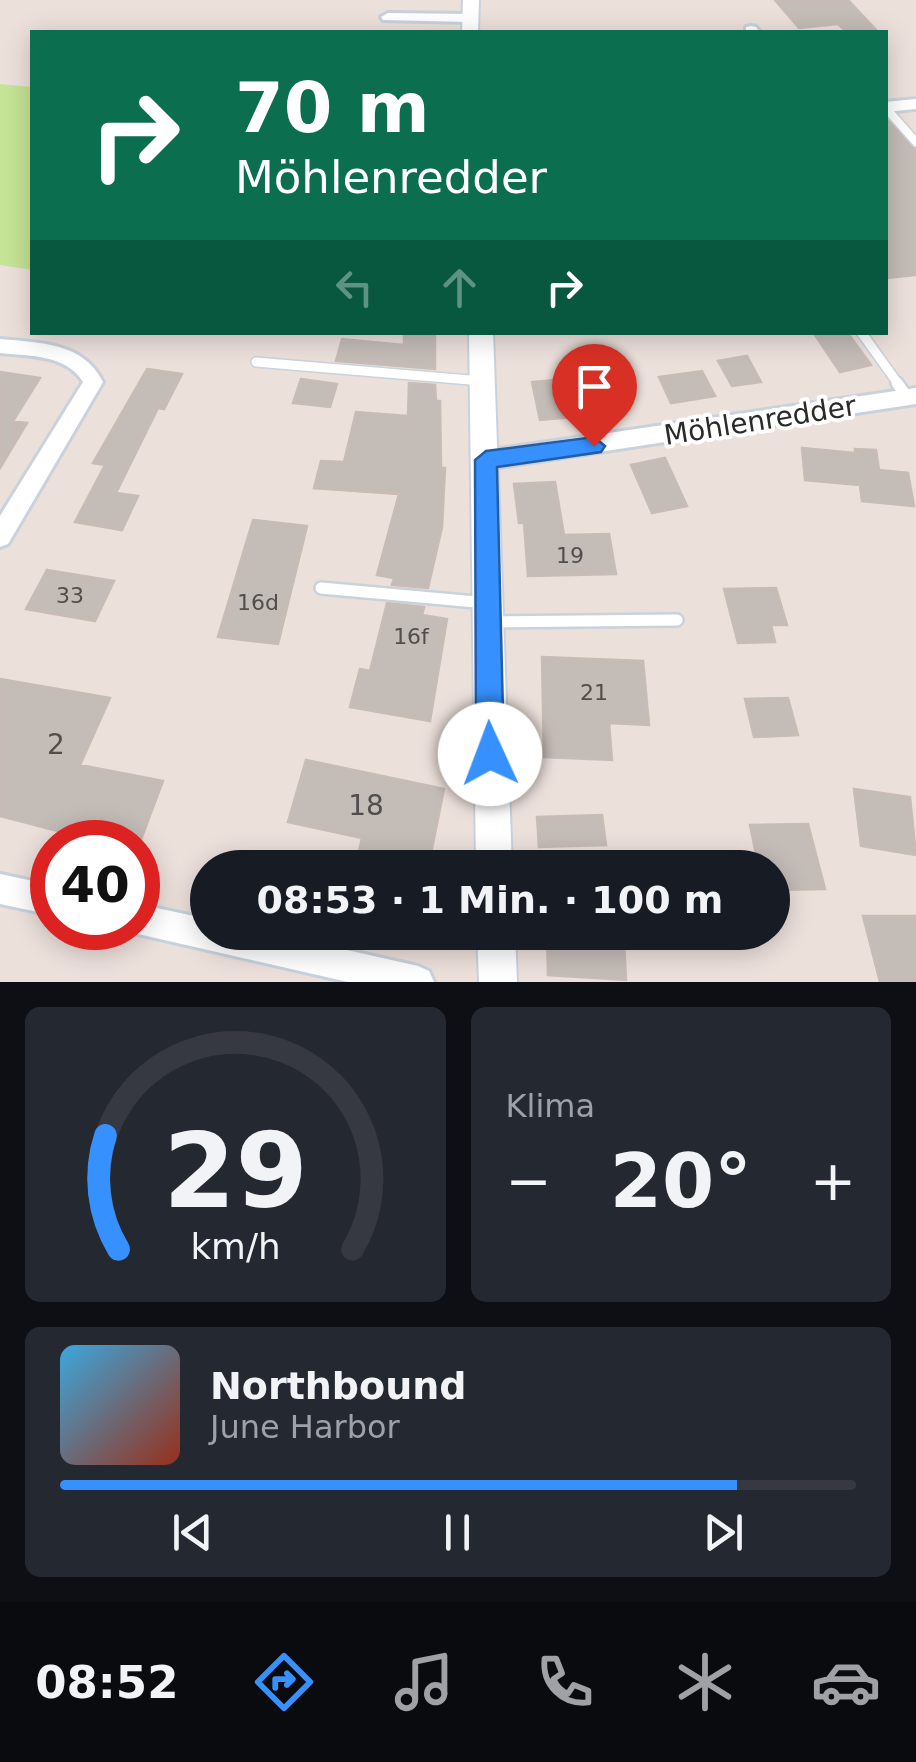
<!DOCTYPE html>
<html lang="de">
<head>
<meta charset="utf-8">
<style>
  :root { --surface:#171b24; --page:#242831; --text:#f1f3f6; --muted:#9ea1a6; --line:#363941; --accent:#3690fe }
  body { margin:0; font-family:"DejaVu Sans",sans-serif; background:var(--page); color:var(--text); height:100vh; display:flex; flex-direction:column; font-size:38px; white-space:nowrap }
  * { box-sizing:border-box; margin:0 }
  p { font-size:32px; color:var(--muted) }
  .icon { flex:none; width:55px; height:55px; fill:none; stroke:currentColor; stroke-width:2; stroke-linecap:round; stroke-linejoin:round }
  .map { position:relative; height:982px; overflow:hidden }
  .side { display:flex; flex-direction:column; gap:25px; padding:25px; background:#0d0f14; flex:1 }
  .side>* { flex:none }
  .banner { position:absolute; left:30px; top:30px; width:858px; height:305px; border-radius:0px; box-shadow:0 5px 25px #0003; background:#0b6e4f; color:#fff; overflow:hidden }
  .speed { position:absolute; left:30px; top:820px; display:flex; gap:20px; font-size:50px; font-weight:700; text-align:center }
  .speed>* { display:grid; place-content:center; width:130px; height:130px; border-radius:50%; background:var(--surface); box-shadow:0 5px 25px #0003; line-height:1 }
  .speed .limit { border:15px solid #d22; background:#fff; color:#111 }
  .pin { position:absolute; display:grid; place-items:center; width:85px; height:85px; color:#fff; margin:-102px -42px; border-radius:50% 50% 50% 0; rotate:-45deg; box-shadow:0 0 10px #0007 }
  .pin .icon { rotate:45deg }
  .me { position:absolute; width:110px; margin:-55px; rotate:358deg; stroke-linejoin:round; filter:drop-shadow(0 0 8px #0008) }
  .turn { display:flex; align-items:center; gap:35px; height:210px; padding:0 40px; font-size:45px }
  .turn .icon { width:130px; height:130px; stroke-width:2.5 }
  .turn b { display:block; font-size:70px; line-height:85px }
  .lanes { display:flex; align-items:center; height:95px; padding:0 40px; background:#0003; justify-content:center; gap:50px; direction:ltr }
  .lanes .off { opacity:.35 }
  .big { font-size:75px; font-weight:800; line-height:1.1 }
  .side .tile { flex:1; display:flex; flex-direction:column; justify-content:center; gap:15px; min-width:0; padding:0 35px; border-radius:15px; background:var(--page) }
  .side .dial { align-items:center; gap:0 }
  .dial svg { height:260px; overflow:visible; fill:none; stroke:var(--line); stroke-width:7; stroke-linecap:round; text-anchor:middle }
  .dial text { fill:var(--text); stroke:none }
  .song { display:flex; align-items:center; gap:30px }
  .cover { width:120px; height:120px; border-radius:15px; background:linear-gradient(135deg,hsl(200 70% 55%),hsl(10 70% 35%)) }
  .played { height:10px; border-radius:5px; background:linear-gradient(90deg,var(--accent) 85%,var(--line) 85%) }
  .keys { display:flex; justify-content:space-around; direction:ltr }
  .heat { display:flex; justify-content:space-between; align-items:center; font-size:55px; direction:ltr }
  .side .tiles { flex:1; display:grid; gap:25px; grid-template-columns:1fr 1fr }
  .tile:last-child { grid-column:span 2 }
  .trip { position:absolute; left:190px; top:850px; width:600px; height:100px; border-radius:50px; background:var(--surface); box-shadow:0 5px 25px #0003; font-weight:800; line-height:100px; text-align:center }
  .dock { display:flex; height:160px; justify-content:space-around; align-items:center; background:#090b0e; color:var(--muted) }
  .dock .icon { width:70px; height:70px }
  .dock .selected { color:var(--accent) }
  .dock b { font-size:45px; color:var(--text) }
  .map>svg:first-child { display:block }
  .green { fill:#c5e496 }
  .building { fill:#c4bcb7; stroke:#c8bcb5; stroke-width:2.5 }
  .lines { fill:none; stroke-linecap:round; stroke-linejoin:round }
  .service-far2-casing { stroke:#c9d2dc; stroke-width:11 }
  .service-far1-casing { stroke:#c9d2dc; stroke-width:12 }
  .service-casing { stroke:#c9d2dc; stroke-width:16 }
  .minor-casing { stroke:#c9d2dc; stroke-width:6 }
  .tertiary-casing { stroke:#c9d2dc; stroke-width:4 }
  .service-far2 { stroke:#fff; stroke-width:8 }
  .service-far1 { stroke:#fff; stroke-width:9 }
  .service { stroke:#fff; stroke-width:11 }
  .minor { fill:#fff; fill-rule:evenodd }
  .tertiary { fill:#fff; fill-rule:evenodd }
  .route { fill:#3690fe; stroke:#235ea5; stroke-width:2.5 }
  .labels { text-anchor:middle; stroke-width:8; stroke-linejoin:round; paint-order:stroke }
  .number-label { font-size:22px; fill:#504e4d }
  .street-label { font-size:28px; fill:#2a2a2a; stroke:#fff }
  .near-number-label { font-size:28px; fill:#504e4d }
</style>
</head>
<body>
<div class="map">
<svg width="916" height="982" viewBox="0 0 916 982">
  <rect width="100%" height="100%" fill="#ece0db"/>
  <path class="green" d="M0 84 32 87V270L0 265Z"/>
  <path class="building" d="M775 0H848L878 32H847L838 24 799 28Z
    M885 118 916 149V275L885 278Z
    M404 332H435V369L336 361 342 339 404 345Z
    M813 332H847L871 365 840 372Z
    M747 356 761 382 732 386 718 361Z
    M147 369 182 374 164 409 158 408 116 493 138 496 122 530 75 522 105 465 93 463Z
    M702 371 715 396 671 403 659 377Z
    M0 372 40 378 13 421 27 423 0 468Z
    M301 379 337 384 330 407 293 403Z
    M565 379 575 417 540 420 532 382Z
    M409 383 435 385 436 401H440L441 468H445L442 527 428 588 392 585 394 578 377 575 399 494 314 488 321 461 344 462 356 412 408 416Z
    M802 448 855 453V449L876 450 879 470 908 473 914 506 862 501 860 485 805 480Z
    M665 458 687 506 652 513 631 465Z
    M555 482 564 535 609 534 616 574 528 576 524 523H519L514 484Z
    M253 520 307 526 278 644 218 637Z
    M47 570 114 581 95 621 26 609Z
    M776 588 787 625H771L775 642 738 643 724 589Z
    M387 603 424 607 422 615 447 619 430 721 350 707 360 669 370 671Z
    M542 657 643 661 649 725 609 723 612 760 544 757Z
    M0 679 110 698 80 765 163 781 140 842H100L0 816Z
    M788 698 798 735 754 737 745 699Z
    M306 760 444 789 428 868H355L362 838 288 822Z
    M854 789 910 797 916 855 861 846Z
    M602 815 606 845 539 847 537 817Z
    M808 824 825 889 772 890V868H759L750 825Z
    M863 916H916V982H880Z
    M547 932H600V941L624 942 626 980 548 975Z"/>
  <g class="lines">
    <g class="service-far2-casing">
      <path id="service-far2" d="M885 107 916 142"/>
    </g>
    <g class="service-far1-casing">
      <path id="service-far1" d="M861 332 899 385
        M256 362 482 381"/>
    </g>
    <g class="service-casing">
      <path id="service" d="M897 383 907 397
        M321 588 487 603
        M492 622 677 620"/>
    </g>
    <g class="minor-casing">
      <path id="minor" d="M388 13 469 14 476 18 469 22 383 20 381 17Z
        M751 26 756 27 760 32H746V27Z
        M916 99V109L885 112V102Z
        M0 339C40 343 83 342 103 382L8 544 0 547V516L83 382C66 354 28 356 0 353Z
        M916 388V404L486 469 478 466 475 460 478 454 486 451Z
        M0 874 52 885V915L0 904Z
        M138 904 208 919V932H267L418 966 429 971 434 982H348L138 934 126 928H138Z"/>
    </g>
    <g class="tertiary-casing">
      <path id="tertiary" d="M463 0H479L478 32H462Z
        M469 332H493L512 868H476Z
        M477 932H515L517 982H479Z"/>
    </g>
    <use href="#service-far2" class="service-far2"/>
    <use href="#service-far1" class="service-far1"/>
    <use href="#service" class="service"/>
    <use href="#minor" class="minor"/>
    <use href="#tertiary" class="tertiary"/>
  </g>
  <path class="route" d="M594 437 605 446 601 452 497 467 504 754 500 764 490 768 480 764 476 754 475 460 486 451Z"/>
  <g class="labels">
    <g class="number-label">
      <text x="570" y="563">19</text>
      <text x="70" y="603">33</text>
      <text x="258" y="610">16d</text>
      <text x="411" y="644">16f</text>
      <text x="594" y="700">21</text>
    </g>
    <g class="street-label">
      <text transform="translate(760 420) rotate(-9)" y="10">Möhlenredder</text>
    </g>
    <g class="near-number-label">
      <text x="56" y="754">2</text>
      <text x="366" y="815">18</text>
    </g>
  </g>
</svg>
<div class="speed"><div class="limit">40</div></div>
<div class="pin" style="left:594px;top:446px;background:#d93025"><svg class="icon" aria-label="arrive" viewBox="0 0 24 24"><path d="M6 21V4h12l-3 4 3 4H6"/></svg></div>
<svg class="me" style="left:490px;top:754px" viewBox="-20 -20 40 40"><circle r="19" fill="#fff"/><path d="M0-13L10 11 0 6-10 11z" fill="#3690fe"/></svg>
<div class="trip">08:53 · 1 Min. · 100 m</div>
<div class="banner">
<div class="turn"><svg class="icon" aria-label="right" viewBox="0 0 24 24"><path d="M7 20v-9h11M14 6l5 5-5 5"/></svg><div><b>70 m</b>Möhlenredder</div></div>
<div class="lanes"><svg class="icon off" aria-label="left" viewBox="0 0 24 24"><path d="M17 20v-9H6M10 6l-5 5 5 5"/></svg><svg class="icon off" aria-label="ahead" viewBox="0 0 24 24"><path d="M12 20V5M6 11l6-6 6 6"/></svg><svg class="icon" aria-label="right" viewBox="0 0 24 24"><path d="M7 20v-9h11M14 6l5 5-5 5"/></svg></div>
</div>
</div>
<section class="side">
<div class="tiles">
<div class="tile dial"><svg viewBox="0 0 100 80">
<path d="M14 69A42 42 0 1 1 86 69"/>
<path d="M14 69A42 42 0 0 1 10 34" stroke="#3690fe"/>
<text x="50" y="56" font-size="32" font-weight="700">29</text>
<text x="50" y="72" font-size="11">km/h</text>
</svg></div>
<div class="tile"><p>Klima</p>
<div class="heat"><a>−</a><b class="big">20°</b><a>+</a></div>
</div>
<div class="tile">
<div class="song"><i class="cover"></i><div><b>Northbound</b><p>June Harbor</p></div></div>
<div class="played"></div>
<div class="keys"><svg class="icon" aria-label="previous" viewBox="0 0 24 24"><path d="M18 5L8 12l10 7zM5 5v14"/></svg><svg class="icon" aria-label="pause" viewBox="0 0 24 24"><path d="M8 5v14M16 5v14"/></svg><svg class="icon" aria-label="next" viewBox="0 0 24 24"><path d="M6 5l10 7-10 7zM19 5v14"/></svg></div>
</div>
</div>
</section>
<nav class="dock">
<b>08:52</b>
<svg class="icon selected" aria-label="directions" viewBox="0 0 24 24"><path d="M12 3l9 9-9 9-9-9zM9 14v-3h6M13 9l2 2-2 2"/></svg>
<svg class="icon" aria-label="music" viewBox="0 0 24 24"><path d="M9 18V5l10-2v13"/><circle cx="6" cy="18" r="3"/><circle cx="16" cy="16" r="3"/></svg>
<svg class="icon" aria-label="phone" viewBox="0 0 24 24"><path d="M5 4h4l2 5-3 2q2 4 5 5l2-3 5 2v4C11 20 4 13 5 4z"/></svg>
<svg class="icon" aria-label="climate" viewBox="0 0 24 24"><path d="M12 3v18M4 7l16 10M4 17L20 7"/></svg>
<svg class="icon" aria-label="car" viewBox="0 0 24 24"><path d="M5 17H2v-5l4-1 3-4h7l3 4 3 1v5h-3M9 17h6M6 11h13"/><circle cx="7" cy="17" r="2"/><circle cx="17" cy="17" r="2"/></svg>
</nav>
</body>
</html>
